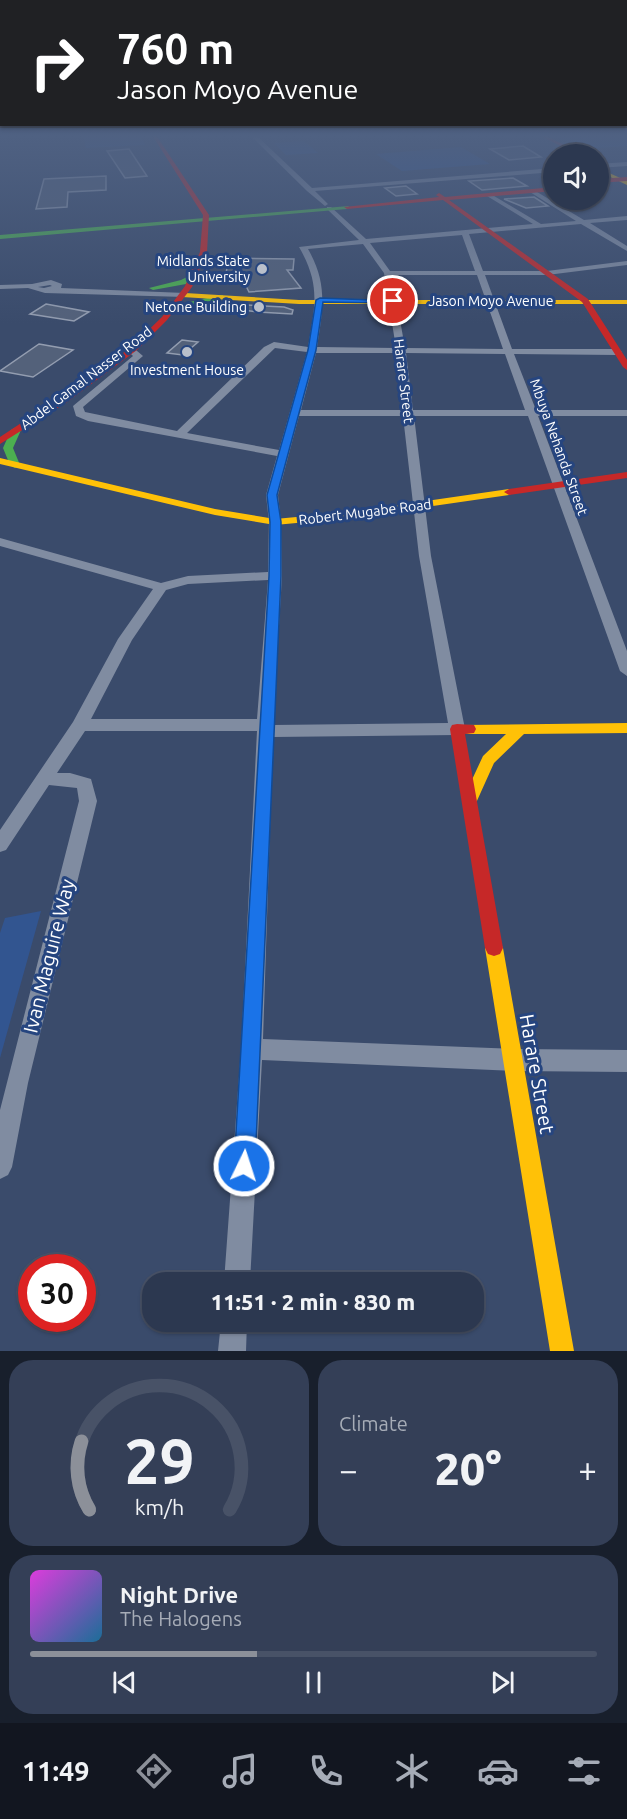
<!DOCTYPE html>
<html lang="en">
<head>
<meta charset="utf-8">
<style>
  :root { --surface:#2c3850; --page:#343f57; --text:#f1f3f6; --muted:#a6acb7; --line:#485267; --accent:#8c9099 }
  body { margin:0; font-family:Ubuntu,sans-serif; background:var(--page); color:var(--text); height:100vh; display:flex; flex-direction:column; font-size:22px; white-space:nowrap }
  * { box-sizing:border-box; margin:0 }
  p { font-size:20px; color:var(--muted) }
  .icon { flex:none; width:33px; height:33px; fill:none; stroke:currentColor; stroke-width:2; stroke-linecap:round; stroke-linejoin:round }
  .map { position:relative; height:1351px; overflow:hidden }
  .side { display:flex; flex-direction:column; gap:9px; padding:9px; background:#181f2c; flex:1 }
  .side>* { flex:none }
  .hud { position:absolute; left:0px; top:0px; width:627px; height:126px; box-shadow:0 2px 4px #0004,0 0 0 2px var(--line); background:#202124; color:#fff; overflow:hidden }
  .buttons { position:absolute; left:543px; top:144px; display:grid; gap:12px }
  .buttons a { display:grid; place-items:center; width:66px; height:66px; border-radius:50%; background:var(--surface); box-shadow:0 2px 4px #0004,0 0 0 2px var(--line); font-size:30px }
  .speed { position:absolute; left:18px; top:1254px; display:flex; gap:12px; font-size:30px; font-weight:700; text-align:center }
  .speed>* { display:grid; place-content:center; width:78px; height:78px; border-radius:50%; background:var(--surface); box-shadow:0 2px 4px #0004,0 0 0 2px var(--line); line-height:1 }
  .speed .limit { border:9px solid #d22; background:#fff; color:#111 }
  .pin { position:absolute; display:grid; place-items:center; width:51px; height:51px; color:#fff; margin:-26px; border:3px solid #fff; border-radius:50%; box-shadow:0 2px 6px #0007 }
  .me { position:absolute; width:66px; margin:-33px; rotate:4deg; stroke-linejoin:round; filter:drop-shadow(0 0 4px #0008) }
  .turn { display:flex; align-items:center; gap:21px; height:126px; padding:0 18px; font-size:27px }
  .turn .icon { width:78px; height:78px; stroke-width:2.5 }
  .turn b { display:block; font-size:42px; line-height:51px }
  .big { font-size:45px; font-weight:800; line-height:1.1 }
  .side .tile { flex:1; display:flex; flex-direction:column; justify-content:center; gap:9px; min-width:0; padding:0 21px; border-radius:24px; background:var(--page) }
  .side .dial { align-items:center; gap:0 }
  .dial svg { height:156px; overflow:visible; fill:none; stroke:var(--line); stroke-width:7; stroke-linecap:round; text-anchor:middle }
  .dial text { fill:var(--text); stroke:none }
  .song { display:flex; align-items:center; gap:18px }
  .cover { width:72px; height:72px; border-radius:9px; background:linear-gradient(135deg,hsl(300 70% 55%),hsl(200 70% 35%)) }
  .played { height:6px; border-radius:3px; background:linear-gradient(90deg,var(--accent) 40%,var(--line) 40%) }
  .keys { display:flex; justify-content:space-around; direction:ltr }
  .heat { display:flex; justify-content:space-between; align-items:center; font-size:33px; direction:ltr }
  .side .tiles { flex:1; display:grid; gap:9px; grid-template-columns:1fr 1fr }
  .tile:last-child { grid-column:span 2 }
  .trip { position:absolute; left:142px; top:1272px; width:342px; height:60px; border-radius:24px; background:var(--surface); box-shadow:0 2px 4px #0004,0 0 0 2px var(--line); font-weight:800; line-height:60px; text-align:center }
  .tab-bar { display:flex; height:96px; justify-content:space-around; align-items:center; background:#121620; color:var(--muted) }
  .tab-bar .icon { width:42px; height:42px }
  .tab-bar .current { color:var(--accent) }
  .tab-bar b { font-size:27px; color:var(--text) }
  .map>svg:first-child { display:block }
  .green { fill:#325590 }
  .building { fill:#53617a; stroke:#939db0; stroke-width:1.5 }
  .lines { fill:none; stroke-linecap:round; stroke-linejoin:round }
  .street { fill:#808ca1; fill-rule:evenodd }
  .fast { fill:#4caf50; fill-rule:evenodd }
  .slow { fill:#ffc107; fill-rule:evenodd }
  .jam { fill:#c62828; fill-rule:evenodd }
  .route { fill:#1a73e8; stroke:#114b97; stroke-width:1.5 }
  .poi-dot { fill:#bac0cb; stroke:#26457f; stroke-width:2 }
  .labels { text-anchor:middle; stroke-width:6; stroke-linejoin:round; paint-order:stroke }
  .far-poi-label { font-size:14px; fill:#fff; stroke:#26457f; text-anchor:end }
  .far-street-label { font-size:14px; fill:#fff; stroke:#26457f }
  .near-street-label { font-size:20px; fill:#fff; stroke:#26457f }
</style>
</head>
<body>
<div class="map">
<svg width="627" height="1351" viewBox="0 0 627 1351">
  <rect width="100%" height="100%" fill="#3a4b6b"/>
  <path class="green" d="M83 135H140L145 145 86 148Z
    M552 135H627V146L583 149Z
    M304 141 318 153 286 155 274 143Z
    M461 147 490 164 402 171 376 154Z
    M41 911 0 1058V933L5 918Z"/>
  <path class="building" d="M523 146 541 157 509 160 490 149Z
    M129 149 147 176 125 178 107 151Z
    M106 176V190L68 192 67 207 36 209 44 179Z
    M513 178 527 186 482 190 469 181Z
    M406 186 417 194 396 196 385 188Z
    M534 197 548 206 526 208 504 199Z
    M229 258 294 259 293 270H287L301 288 249 292 242 278H225Z
    M46 304 89 312 74 321 30 314Z
    M228 304 284 307 293 310 292 314 258 312 228 308Z
    M182 340 198 342 183 355 167 353Z
    M39 344 73 350 33 377 0 371Z"/>
  <g class="lines">
    <path class="street" d="M250 135H256L312 188 554 168V172L315 191 328 204 325 206 307 191Z
      M627 162V166L598 168V164Z
      M532 189 584 220 627 216V220L590 223 627 246V251L581 224 469 234 483 271H547L627 261V265L547 275H485L512 349H617L622 352 617 355 514 354 536 410H627V416H538L627 651V676L620 671 528 416H414L431 556 465 729 463 733 457 735 273 737 263 1039 515 1049 627 1050V1072L515 1071 262 1060 250 1282H224L241 1049 257 731H85L57 773H70L91 779 97 801 28 1083 12 1167 8 1175 0 1179V1110L79 801 77 788 49 785 6 850 0 852V830L73 722 118 639 153 589 0 546V538L161 583 188 576 268 572 269 522 266 495 277 456 88 421 76 416 73 406 133 356 125 348 130 345 143 356 83 407 85 412 177 431 264 347 274 342 308 347C315 306 321 285 299 247L359 240 327 209V207H331L366 239 533 224 487 196 489 193 541 224 576 221 530 192ZM462 235 475 271H390L370 243ZM363 244 384 273 396 348 317 347C323 309 328 284 308 249ZM392 275H477L503 349 405 348ZM275 348 307 352 279 450 187 433ZM316 353H397L403 410H301ZM406 353 505 354 525 410H413ZM299 416H403L419 556 448 723 273 725 282 576 281 522 278 495ZM268 580 257 719H91L132 640 166 590 188 584Z
      M51 280 62 284 61 288 185 293 189 295 185 297 45 293 28 288 0 289V285L32 284ZM50 285 52 286 44 288 38 287Z
      M221 1322H247L246 1351H218Z"/>
    <path class="fast" d="M349 206 347 209 0 239V235Z
      M193 274 195 277 186 284 153 290 149 288 181 280Z
      M220 295H223V299L176 308 172 306Z
      M16 427 21 430 13 448 20 465 15 468 10 465 3 448 11 430Z"/>
    <path class="slow" d="M598 168 627 181V185L598 171Z
      M185 293 299 300H627V304H299L182 297 181 295Z
      M0 458 215 509 275 519 350 512 509 489 514 492 509 495 350 518 275 525 215 515 0 464Z
      M627 723V733L524 734 494 763 476 803 471 805 466 803 463 799 483 756 506 734H469L464 733 462 729 464 725Z
      M494 940 500 942 503 948 574 1351H550L485 948 488 942Z"/>
    <path class="jam" d="M152 135H156L209 215 207 252 192 287 167 320 137 350 67 402 0 444V437L97 373 131 347 162 317 185 286 200 252 203 215Z
      M538 135H544L583 154H578Z
      M627 177V181L598 183V179Z
      M554 187V191L449 200 588 299 627 360V370L623 367 582 302 443 200 347 209 344 207 439 197 436 195 439 193 445 197Z
      M627 472V478L509 495 504 492 509 489Z
      M457 724 474 725 476 729 474 733 465 734 503 948 500 954 494 956 488 954 485 948 450 729 452 725Z"/>
  </g>
  <linearGradient id="sky" x2="0" y2="1"><stop stop-color="#20293b"/><stop offset="0.42" stop-color="#4f6182"/><stop offset="1" stop-color="#4f6182" stop-opacity="0"/></linearGradient>
  <rect width="627" height="324" fill="url(#sky)"/>
  <path class="route" d="M320 298 397 301 393 303 323 302 316 350 277 495 281 522V576L255 1166 252 1174 244 1177 237 1174 234 1166 269 576 270 522 267 495 308 350 316 300Z"/>
  <g class="poi-dot">
    <circle cx="262" cy="269" r="6"/>
    <circle cx="259" cy="307" r="6"/>
    <circle cx="187" cy="352" r="6"/>
  </g>
  <g class="labels">
    <g class="far-poi-label">
      <text x="250" y="266">Midlands State<tspan x="250" dy="16">University</tspan></text>
      <text x="247" y="312">Netone Building</text>
      <text x="187" y="375" text-anchor="middle">Investment House</text>
    </g>
    <g class="far-street-label">
      <text x="491" y="306">Jason Moyo Avenue</text>
      <text transform="translate(86 378) rotate(-37)" y="5">Abdel Gamal Nasser Road</text>
      <text transform="translate(404 381) rotate(83)" y="5">Harare Street</text>
      <text transform="translate(559 447) rotate(70)" y="5">Mbuya Nehanda Street</text>
      <text transform="translate(365 512) rotate(-7)" y="5">Robert Mugabe Road</text>
    </g>
    <g class="near-street-label">
      <text transform="translate(49 956) rotate(-76)" y="7">Ivan Maguire Way</text>
      <text transform="translate(537 1074) rotate(80)" y="7">Harare Street</text>
    </g>
  </g>
</svg>
<div class="buttons">
<a><svg class="icon" aria-label="sound" viewBox="0 0 24 24"><path d="M4 9h4l5-4v14l-5-4H4zM17 9q2 3 0 6"/></svg></a>
</div>
<div class="speed"><div class="limit">30</div></div>
<div class="pin" style="left:393px;top:301px;background:#d93025"><svg class="icon" aria-label="arrive" viewBox="0 0 24 24"><path d="M6 21V4h12l-3 4 3 4H6"/></svg></div>
<svg class="me" style="left:244px;top:1166px" viewBox="-20 -20 40 40"><circle r="17" fill="#1a73e8" stroke="#fff" stroke-width="3"/><path d="M0-11L8 9 0 5-8 9z" fill="#fff"/></svg>
<div class="trip">11:51 · 2 min · 830 m</div>
<div class="hud">
<div class="turn"><svg class="icon" aria-label="right" viewBox="0 0 24 24"><path d="M7 20v-9h11M14 6l5 5-5 5"/></svg><div><b>760 m</b>Jason Moyo Avenue</div></div>
</div>
</div>
<section class="side">
<div class="tiles">
<div class="tile dial"><svg viewBox="0 0 100 80">
<path d="M14 69A42 42 0 1 1 86 69"/>
<path d="M14 69A42 42 0 0 1 10 34" stroke="#8c9099"/>
<text x="50" y="56" font-size="32" font-weight="700">29</text>
<text x="50" y="72" font-size="11">km/h</text>
</svg></div>
<div class="tile"><p>Climate</p>
<div class="heat"><a>−</a><b class="big">20°</b><a>+</a></div>
</div>
<div class="tile">
<div class="song"><i class="cover"></i><div><b>Night Drive</b><p>The Halogens</p></div></div>
<div class="played"></div>
<div class="keys"><svg class="icon" aria-label="previous" viewBox="0 0 24 24"><path d="M18 5L8 12l10 7zM5 5v14"/></svg><svg class="icon" aria-label="pause" viewBox="0 0 24 24"><path d="M8 5v14M16 5v14"/></svg><svg class="icon" aria-label="next" viewBox="0 0 24 24"><path d="M6 5l10 7-10 7zM19 5v14"/></svg></div>
</div>
</div>
</section>
<nav class="tab-bar">
<b>11:49</b>
<svg class="icon current" aria-label="directions" viewBox="0 0 24 24"><path d="M12 3l9 9-9 9-9-9zM9 14v-3h6M13 9l2 2-2 2"/></svg>
<svg class="icon" aria-label="music" viewBox="0 0 24 24"><path d="M9 18V5l10-2v13"/><circle cx="6" cy="18" r="3"/><circle cx="16" cy="16" r="3"/></svg>
<svg class="icon" aria-label="phone" viewBox="0 0 24 24"><path d="M5 4h4l2 5-3 2q2 4 5 5l2-3 5 2v4C11 20 4 13 5 4z"/></svg>
<svg class="icon" aria-label="climate" viewBox="0 0 24 24"><path d="M12 3v18M4 7l16 10M4 17L20 7"/></svg>
<svg class="icon" aria-label="car" viewBox="0 0 24 24"><path d="M5 17H2v-5l4-1 3-4h7l3 4 3 1v5h-3M9 17h6M6 11h13"/><circle cx="7" cy="17" r="2"/><circle cx="17" cy="17" r="2"/></svg>
<svg class="icon" aria-label="filters" viewBox="0 0 24 24"><path d="M4 7h16M4 17h16"/><circle cx="9" cy="7" r="2"/><circle cx="15" cy="17" r="2"/></svg>
</nav>
</body>
</html>
